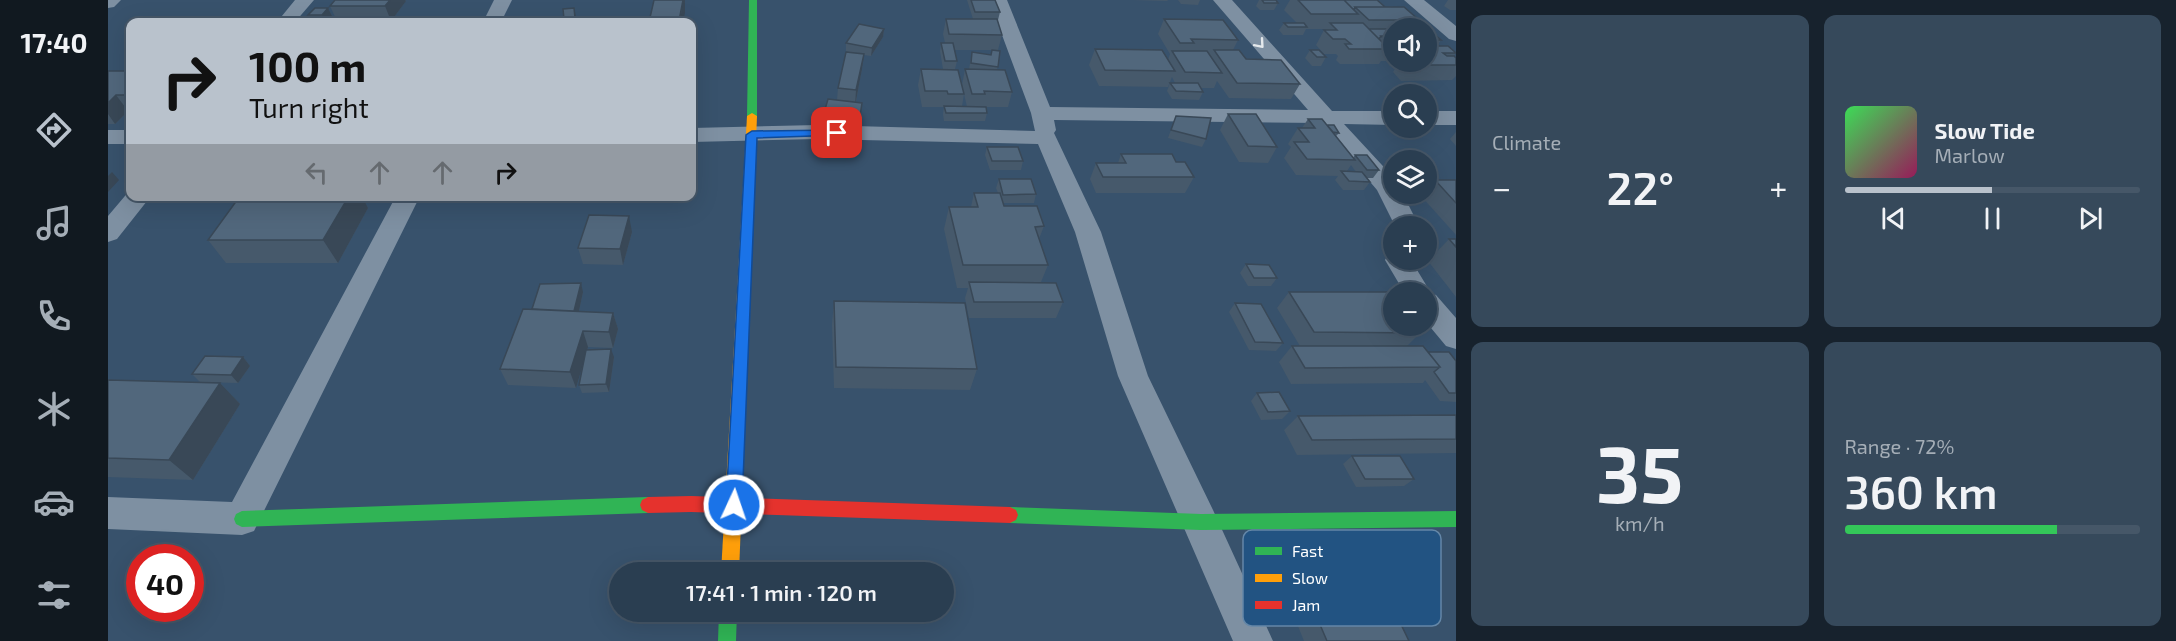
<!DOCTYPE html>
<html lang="en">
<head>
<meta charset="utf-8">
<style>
  :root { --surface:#2a3e51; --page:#36495b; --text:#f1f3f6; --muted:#a5aeb7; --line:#465768; --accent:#b9c2cc }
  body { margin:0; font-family:"Exo 2",sans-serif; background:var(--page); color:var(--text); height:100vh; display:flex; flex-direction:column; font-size:22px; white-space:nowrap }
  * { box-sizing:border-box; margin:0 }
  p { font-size:20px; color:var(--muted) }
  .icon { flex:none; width:33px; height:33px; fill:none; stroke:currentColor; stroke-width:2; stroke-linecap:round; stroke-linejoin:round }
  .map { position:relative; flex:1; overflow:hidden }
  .details { display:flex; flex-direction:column; gap:15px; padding:15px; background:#17222d; width:720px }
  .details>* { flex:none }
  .guide { position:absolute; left:18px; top:18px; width:570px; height:183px; border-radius:12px; box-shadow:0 6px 24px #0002,0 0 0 2px var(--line); background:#b9c2cc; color:#111; overflow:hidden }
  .tools { position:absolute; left:1275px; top:18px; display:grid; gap:12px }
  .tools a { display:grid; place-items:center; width:54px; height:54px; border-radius:50%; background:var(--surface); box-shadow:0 6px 24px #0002,0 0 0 2px var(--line); font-size:30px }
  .speed { position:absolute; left:18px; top:544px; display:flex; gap:12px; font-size:30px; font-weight:700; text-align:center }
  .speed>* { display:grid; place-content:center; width:78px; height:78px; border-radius:50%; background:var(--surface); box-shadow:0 6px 24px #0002,0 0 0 2px var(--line); line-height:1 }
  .speed .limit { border:9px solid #d22; background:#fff; color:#111 }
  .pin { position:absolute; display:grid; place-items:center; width:51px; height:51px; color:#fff; margin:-26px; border-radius:12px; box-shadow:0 3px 9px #0006 }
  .me { position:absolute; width:66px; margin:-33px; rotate:3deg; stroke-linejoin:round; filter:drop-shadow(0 0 4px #0008) }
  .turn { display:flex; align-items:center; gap:21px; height:126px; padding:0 24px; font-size:27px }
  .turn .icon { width:78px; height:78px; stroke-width:2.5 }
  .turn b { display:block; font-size:42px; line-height:51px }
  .lanes { display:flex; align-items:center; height:57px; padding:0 24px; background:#0003; justify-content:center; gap:30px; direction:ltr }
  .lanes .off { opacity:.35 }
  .big { font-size:45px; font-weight:600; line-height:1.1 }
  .details .card { flex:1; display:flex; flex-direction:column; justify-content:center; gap:9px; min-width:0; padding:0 21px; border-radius:12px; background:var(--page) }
  .details .dial { align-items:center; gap:0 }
  .dial b { font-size:78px; line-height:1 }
  .song { display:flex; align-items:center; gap:18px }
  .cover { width:72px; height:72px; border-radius:9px; background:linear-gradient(135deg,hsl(130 70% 55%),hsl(330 70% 35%)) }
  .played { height:6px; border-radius:3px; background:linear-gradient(90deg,var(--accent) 50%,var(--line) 50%) }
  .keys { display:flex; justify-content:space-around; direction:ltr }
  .heat { display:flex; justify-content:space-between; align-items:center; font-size:33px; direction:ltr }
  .charge { height:9px; border-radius:4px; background:linear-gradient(90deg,#34c759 72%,var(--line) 0) }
  .details .tiles { flex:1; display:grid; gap:15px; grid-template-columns:repeat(2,1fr) }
  .trip { position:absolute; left:501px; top:562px; width:345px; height:60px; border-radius:30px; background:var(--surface); box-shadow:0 6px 24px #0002,0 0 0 2px var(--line); font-weight:600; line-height:60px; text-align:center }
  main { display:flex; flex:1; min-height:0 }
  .tabs { display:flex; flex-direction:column; width:108px; justify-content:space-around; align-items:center; background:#111920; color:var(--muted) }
  .tabs .icon { width:42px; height:42px }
  .tabs .selected { color:var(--accent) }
  .tabs b { font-size:27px; color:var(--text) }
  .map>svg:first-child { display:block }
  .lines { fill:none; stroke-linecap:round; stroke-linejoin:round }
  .street { fill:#7e90a2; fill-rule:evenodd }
  .fast { fill:#30b455; fill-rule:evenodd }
  .slow { fill:#ff9f0a; fill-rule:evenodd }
  .jam { fill:#e5322d; fill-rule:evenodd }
  .wall { fill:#46596b; fill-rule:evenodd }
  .shaded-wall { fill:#394857 }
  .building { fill:#51677c; stroke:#394857; stroke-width:1.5 }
  .oneway { stroke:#e5e9ec }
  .route { fill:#1a73e8; stroke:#114b97; stroke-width:1.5 }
  .key { fill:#225382; stroke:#6487a8; stroke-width:1.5 }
  .key-label { font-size:16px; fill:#fff }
</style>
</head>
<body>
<main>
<nav class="tabs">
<b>17:40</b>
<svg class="icon selected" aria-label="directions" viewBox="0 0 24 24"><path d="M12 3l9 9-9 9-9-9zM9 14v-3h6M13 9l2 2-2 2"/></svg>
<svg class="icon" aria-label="music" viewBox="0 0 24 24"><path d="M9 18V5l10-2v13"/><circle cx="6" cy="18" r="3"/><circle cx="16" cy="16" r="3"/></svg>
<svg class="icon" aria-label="phone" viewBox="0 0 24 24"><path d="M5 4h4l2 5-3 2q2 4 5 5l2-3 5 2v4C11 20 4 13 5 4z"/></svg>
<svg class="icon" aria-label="climate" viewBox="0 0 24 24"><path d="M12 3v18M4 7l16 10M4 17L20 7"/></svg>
<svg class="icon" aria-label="car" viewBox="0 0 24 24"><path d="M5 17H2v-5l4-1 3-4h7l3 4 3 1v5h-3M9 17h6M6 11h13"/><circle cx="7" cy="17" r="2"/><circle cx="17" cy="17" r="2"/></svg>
<svg class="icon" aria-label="filters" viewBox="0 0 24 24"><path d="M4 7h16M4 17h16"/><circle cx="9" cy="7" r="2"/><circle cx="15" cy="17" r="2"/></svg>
</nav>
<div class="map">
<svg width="1348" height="641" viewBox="0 0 1348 641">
  <rect width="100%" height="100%" fill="#38526c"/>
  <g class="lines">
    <path class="street" d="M0 0H13L6 7 0 8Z
      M187 0H206L187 22H169Z
      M386 0H404L393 22H375Z
      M881 0H899L942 107 1200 110 1105 0H1124L1224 111H1286V125L1236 124 1286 178V194H1295L1311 226H1287L1269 190 1212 123 946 120 948 130 946 133 993 232 1040 376 1105 510 1165 641H1125L1010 376 967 232 930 144 709 139 584 142V128L709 125 927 131 923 113Z
      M1296 0H1316L1348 26V41L1341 39Z
      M1318 111H1348V125H1318Z
      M0 130H22V144H0Z
      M22 190V196H43L9 239 0 242V216Z
      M288 196H312L146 531 134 535 0 529V497L124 502Z
      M1286 252V260H1303L1323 293 1328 295 1348 318V349L1338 346 1318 322V292H1296L1277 260 1281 253Z"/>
    <path class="fast" d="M641 0H649V116L644 119 639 116Z
      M540 497 546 500 548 505 546 510 540 513 134 527 128 524 126 519 128 514 134 511Z
      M902 507 1093 514 1348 511V527L1093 530 902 523 896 520 894 515 896 510Z
      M611 612H629L628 641H610Z"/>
    <path class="slow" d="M644 113 649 116 631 573H613L639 116Z"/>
    <path class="jam" d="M583 496 902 507 908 510 910 515 908 520 902 523 583 512 540 513 534 510 532 505 534 500 540 497Z"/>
  </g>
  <path class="wall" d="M227 0H297L298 1 283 21H229L222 6Z
    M859 0H887L892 12 890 20H889L894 35 890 50H846L849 61 847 69H835L832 51 833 43H837L835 34 838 19H865Z
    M1024 0H1060L1059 1Z
    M1070 0H1092L1090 5 1073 4Z
    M1151 0H1168L1170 3 1166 10H1152L1148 6Z
    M1182 0H1269L1277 7 1311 20 1306 28H1286V62H1318V31L1333 40 1329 46 1348 53 1346 56 1348 58V76L1344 80 1293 81 1285 72 1289 66 1285 61H1273L1271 64H1232L1228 60 1230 56 1228 54H1216L1208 45 1216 30 1218 29H1198L1195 35H1175L1171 30 1176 23H1189L1176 10Z
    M1340 0H1348V10H1342L1336 6Z
    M577 6 575 22H541Z
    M220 8 224 16 218 22H204L200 15Z
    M1056 19 1130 40 1125 50 1138 59 1192 84 1183 99 1121 98 1109 81 1106 88H1093L1095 92 1091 100 1064 99 1059 91 1062 83H1067L1064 77 1060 87 991 86 981 65 987 49 1060 60 1062 54 1050 34Z
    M776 29 775 37 763 56 756 55 754 69 748 102 754 103 751 124 716 121V113L729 100 730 88 744 53 738 51V43Z
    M1202 50 1218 57 1213 66H1204L1197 58Z
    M892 51 889 70 904 92 900 107H878L879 113 877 121H836L835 114 836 107H814L810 85 813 69 856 94 854 106 859 107 854 85 857 69H861L864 52 883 55Z
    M0 71H22V111H20L7 124H0Z
    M1120 114 1169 147 1160 163 1131 162 1112 130Z
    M1068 116 1098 139 1094 147 1060 138Z
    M1200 119 1219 125 1231 133 1228 136 1245 158 1247 155 1271 170 1265 178H1259L1262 182 1256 190H1235L1227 180 1230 176 1188 175 1176 158 1183 147 1180 144 1190 128H1194ZM1243 165 1248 172 1239 171Z
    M1348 132V146L1342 139Z
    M879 147 915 161 913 170H882L877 155Z
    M1013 154 1068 162 1086 177 1077 193H988L982 179 988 163H1010Z
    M891 179 928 194 926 203H895L896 206 936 226 931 239 940 265 933 282 955 302 948 318H861L857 298 860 288H849L836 229 841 207H863L866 193H890L888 188Z
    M1327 180H1348V235L1313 196 1316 194H1318V190Z
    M132 196H254L260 208 230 263H118L100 240Z
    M524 232 515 265 475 264 470 248Z
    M1341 239H1348V297L1320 261Z
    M1138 264 1169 278 1163 286H1140L1132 273Z
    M475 292 471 311 505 313 510 329 505 348 480 347 479 350 506 357 501 392 474 393 471 385 477 355 468 388 400 385 392 369Z
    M1181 292 1312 333 1299 346 1348 361V402L1332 401 1317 380 1315 383 1183 384 1171 362 1184 346H1192L1169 308Z
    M726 301 869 369 862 390 726 388 724 324Z
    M1127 303 1175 343 1168 351 1141 350 1121 312Z
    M135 357 142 366 130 383 92 382 84 374Z
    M0 380 112 383 132 404 85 480 0 477Z
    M1149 393 1182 411 1174 419 1153 420 1143 401Z
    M1348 415V453L1189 455 1176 430 1190 416Z
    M1244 456 1306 479 1296 486 1248 487 1235 464Z
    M1225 556 1301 641H1196L1179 599 1196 587H1215L1207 569Z"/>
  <path class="shaded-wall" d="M282 0H297L298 1 283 21 277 6Z
    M575 0H577V13L575 22H572Z
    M220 8 224 16 218 22 214 15Z
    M466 8 469 22H457L456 19Z
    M776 29 775 37 763 56 764 48Z
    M756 54 754 69 747 106 748 90Z
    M8 95 20 111 7 124 0 114V103Z
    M4 172 11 180 0 192V176Z
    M241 196H254L260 208 230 263 215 240Z
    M521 216 524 232 515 265 512 249Z
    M473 283 475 292 469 320 466 311Z
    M505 313 510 329 505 348 501 332Z
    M475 331 480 347 468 388 462 372Z
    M503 349 506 357 501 392 498 384Z
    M135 357 142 366 130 383 123 375Z
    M112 383 132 404 85 480 61 460Z"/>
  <path class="building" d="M227 0H282L277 6H222Z
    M546 0H575L571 21 541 22Z
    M863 0H887L892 12H867Z
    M1154 0H1168L1170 3H1156Z
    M1190 0H1236L1250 14H1203Z
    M1236 0H1269L1277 7H1247L1246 10Z
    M1247 7H1296L1311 20H1261Z
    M207 8H220L214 15H200Z
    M466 8 467 18 456 19 455 9Z
    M838 19H889L894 35 841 34Z
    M1056 19 1115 20 1130 40 1083 39 1086 43H1072Z
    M1176 23H1196L1199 27H1180Z
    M1222 23H1255L1281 49H1241L1237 44H1243L1237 39H1225L1216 30H1229Z
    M751 24 776 29 764 48 738 43Z
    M1261 29H1286V36H1273L1271 39Z
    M1318 31H1322L1333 40H1321L1318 38Z
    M1273 36H1286V46H1284Z
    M1318 38 1327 46H1340L1348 53H1335L1339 56H1346L1348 58V65H1304L1301 62H1318Z
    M833 43H845L849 61H837Z
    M987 49 1054 50 1067 71 997 70Z
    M884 50 892 51 890 67 863 63 864 52 883 55Z
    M1106 50H1131L1138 59 1173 60 1192 84 1129 83Z
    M1202 50H1211L1218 57H1209Z
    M1064 51H1099L1114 73 1077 72Z
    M738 52 756 54 748 90 730 88Z
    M813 69 850 70 856 94H840L839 91H817Z
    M857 69 897 70 904 92 876 91 877 94H864Z
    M0 71H22V95H8L0 103Z
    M1062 83H1090L1095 92 1068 91Z
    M720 99 754 103 752 116 716 113Z
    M836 106 878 107 879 113H838Z
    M1120 114H1148L1169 147 1140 146Z
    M1068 116 1103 118 1098 139 1063 130Z
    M1200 119H1214L1247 160 1199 159 1186 142H1201L1190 128H1207Z
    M1219 125H1226L1231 133 1225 132Z
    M879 147H910L915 161H884Z
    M1013 154H1064L1068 162H1077L1086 177H995L988 163H1018Z
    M1247 155H1259L1271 170H1259Z
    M1233 171 1254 172 1262 182 1241 181Z
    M891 179H923L928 194 895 195Z
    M1327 180H1348V203Z
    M866 193H892L896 206H929L936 226 927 227 940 265H855L841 207H870Z
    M132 196H241L215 240H100Z
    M481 215 521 216 512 249 470 248Z
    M1341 239H1348V247Z
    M1138 264 1161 265 1169 278H1146Z
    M861 282 948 283 955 302H866Z
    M473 283 466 311 424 309 432 284Z
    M1181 292H1282L1286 297V326H1306L1312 333 1206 332Z
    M726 301 857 303 869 369 728 367Z
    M1127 303 1153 304 1175 343 1147 342Z
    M415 309 505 313 501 332 475 331 462 372 392 369Z
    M1184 346H1315L1332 367 1197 368Z
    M503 349 498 384 471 385 478 350Z
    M1320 352H1341L1348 361V393H1341L1326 372 1332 367Z
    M97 356 135 357 123 375 84 374Z
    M0 380 112 383 61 460 0 458Z
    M1171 392 1182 411 1160 412 1149 393Z
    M1348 415V439L1204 440 1190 416Z
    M1244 456H1292L1306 479H1257Z
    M1225 556 1261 558 1301 641H1219L1196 587 1239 588Z"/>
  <defs><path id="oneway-chevron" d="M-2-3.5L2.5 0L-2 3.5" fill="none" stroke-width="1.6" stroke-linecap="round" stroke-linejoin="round" transform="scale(1.5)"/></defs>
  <use class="oneway" href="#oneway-chevron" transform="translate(1152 44) rotate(49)"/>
  <path class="route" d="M729 130 733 131V135L649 138 634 505 632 510 626 512 620 510 618 505 638 135 644 131Z"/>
  <rect x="1135" y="530" width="198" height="96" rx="9" class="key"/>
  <rect x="1147" y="547" width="27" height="8" fill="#30b455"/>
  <rect x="1147" y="574" width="27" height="8" fill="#ff9f0a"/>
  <rect x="1147" y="601" width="27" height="8" fill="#e5322d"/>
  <g class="key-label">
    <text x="1184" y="557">Fast</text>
    <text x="1184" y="584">Slow</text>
    <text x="1184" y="611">Jam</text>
  </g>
</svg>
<div class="tools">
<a><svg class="icon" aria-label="sound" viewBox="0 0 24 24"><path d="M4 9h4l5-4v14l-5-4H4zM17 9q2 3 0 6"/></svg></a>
<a><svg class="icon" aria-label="search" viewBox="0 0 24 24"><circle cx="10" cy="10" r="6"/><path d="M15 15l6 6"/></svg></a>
<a><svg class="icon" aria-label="layers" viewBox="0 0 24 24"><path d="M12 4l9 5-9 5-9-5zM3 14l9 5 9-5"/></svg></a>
<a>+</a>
<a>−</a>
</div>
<div class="speed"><div class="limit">40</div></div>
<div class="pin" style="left:729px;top:133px;background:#d93025"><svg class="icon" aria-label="arrive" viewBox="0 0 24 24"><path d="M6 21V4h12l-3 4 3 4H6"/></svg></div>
<svg class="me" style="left:626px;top:505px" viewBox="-20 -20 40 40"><circle r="17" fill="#1a73e8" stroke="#fff" stroke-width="3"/><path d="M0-11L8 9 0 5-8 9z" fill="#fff"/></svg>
<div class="trip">17:41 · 1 min · 120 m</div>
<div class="guide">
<div class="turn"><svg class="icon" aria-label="right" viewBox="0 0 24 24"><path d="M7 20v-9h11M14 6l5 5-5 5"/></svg><div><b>100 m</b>Turn right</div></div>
<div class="lanes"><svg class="icon off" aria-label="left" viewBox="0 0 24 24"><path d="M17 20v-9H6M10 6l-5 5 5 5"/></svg><svg class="icon off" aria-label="ahead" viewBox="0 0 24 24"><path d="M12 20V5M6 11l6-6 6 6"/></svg><svg class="icon off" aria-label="ahead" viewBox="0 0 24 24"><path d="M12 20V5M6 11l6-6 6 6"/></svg><svg class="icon" aria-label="right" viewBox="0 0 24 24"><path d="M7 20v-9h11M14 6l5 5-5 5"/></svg></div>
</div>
</div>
<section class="details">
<div class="tiles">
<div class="card"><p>Climate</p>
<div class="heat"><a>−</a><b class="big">22°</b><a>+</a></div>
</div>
<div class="card">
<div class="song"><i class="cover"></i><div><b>Slow Tide</b><p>Marlow</p></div></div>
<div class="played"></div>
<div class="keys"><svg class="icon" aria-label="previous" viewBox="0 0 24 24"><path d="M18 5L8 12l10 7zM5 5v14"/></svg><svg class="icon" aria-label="pause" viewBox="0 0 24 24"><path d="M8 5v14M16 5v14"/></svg><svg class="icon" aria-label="next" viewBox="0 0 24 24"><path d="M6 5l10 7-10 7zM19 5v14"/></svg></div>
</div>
<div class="card dial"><b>35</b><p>km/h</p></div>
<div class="card"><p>Range · 72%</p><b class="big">360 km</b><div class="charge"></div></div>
</div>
</section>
</main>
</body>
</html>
